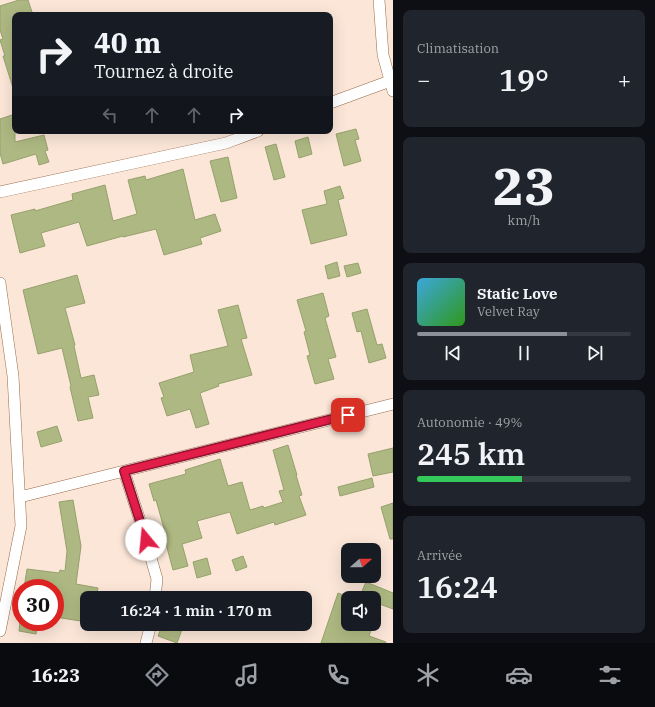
<!DOCTYPE html>
<html lang="fr">
<head>
<meta charset="utf-8">
<style>
  :root { --surface:#171b24; --page:#20242c; --text:#f1f3f6; --muted:#9ea1a6; --line:#363941; --accent:#8c9099 }
  body { margin:0; font-family:"IBM Plex Serif",serif; background:var(--page); color:var(--text); height:100vh; display:flex; flex-direction:column; font-size:15px; white-space:nowrap }
  * { box-sizing:border-box; margin:0 }
  p { font-size:13px; color:var(--muted) }
  .icon { flex:none; width:22px; height:22px; fill:none; stroke:currentColor; stroke-width:2; stroke-linecap:round; stroke-linejoin:round }
  .map { position:relative; flex:1; overflow:hidden }
  .sheet { display:flex; flex-direction:column; gap:10px; padding:10px; background:#0d0f14; width:262px }
  .sheet>* { flex:none }
  .guide { position:absolute; left:12px; top:12px; width:321px; height:122px; border-radius:8px; box-shadow:0 4px 16px #0002; background:#171b24; color:var(--text); overflow:hidden }
  .needle { width:26px; rotate:69deg }
  .fabs { position:absolute; left:341px; top:543px; display:grid; gap:8px }
  .fabs a { display:grid; place-items:center; width:40px; height:40px; border-radius:8px; background:var(--surface); box-shadow:0 4px 16px #0002; font-size:20px }
  .speed { position:absolute; left:12px; top:579px; display:flex; gap:8px; font-size:20px; font-weight:700; text-align:center }
  .speed>* { display:grid; place-content:center; width:52px; height:52px; border-radius:50%; background:var(--surface); box-shadow:0 4px 16px #0002; line-height:1 }
  .speed .limit { border:6px solid #d22; background:#fff; color:#111 }
  .pin { position:absolute; display:grid; place-items:center; width:34px; height:34px; color:#fff; margin:-17px; border-radius:8px; box-shadow:0 2px 6px #0006 }
  .me { position:absolute; width:44px; margin:-22px; rotate:343deg; stroke-linejoin:round; filter:drop-shadow(0 0 3px #0008) }
  .turn { display:flex; align-items:center; gap:14px; height:84px; padding:0 16px; font-size:18px }
  .turn .icon { width:52px; height:52px; stroke-width:2.5 }
  .turn b { display:block; font-size:28px; line-height:34px }
  .lanes { display:flex; align-items:center; height:38px; padding:0 16px; background:#0003; justify-content:center; gap:20px; direction:ltr }
  .lanes .off { opacity:.35 }
  .big { font-size:30px; font-weight:600; line-height:1.1 }
  .sheet .tile { flex:1; display:flex; flex-direction:column; justify-content:center; gap:6px; min-width:0; padding:0 14px; border-radius:8px; background:var(--page) }
  .sheet .dial { align-items:center; gap:0 }
  .dial b { font-size:52px; line-height:1 }
  .song { display:flex; align-items:center; gap:12px }
  .cover { width:48px; height:48px; border-radius:6px; background:linear-gradient(135deg,hsl(200 70% 55%),hsl(110 70% 35%)) }
  .played { height:4px; border-radius:2px; background:linear-gradient(90deg,var(--accent) 70%,var(--line) 70%) }
  .keys { display:flex; justify-content:space-around; direction:ltr }
  .heat { display:flex; justify-content:space-between; align-items:center; font-size:22px; direction:ltr }
  .charge { height:6px; border-radius:3px; background:linear-gradient(90deg,#34c759 49%,var(--line) 0) }
  .trip { position:absolute; left:80px; top:591px; width:232px; height:40px; border-radius:8px; background:var(--surface); box-shadow:0 4px 16px #0002; font-weight:600; line-height:40px; text-align:center }
  .menu { display:flex; height:64px; justify-content:space-around; align-items:center; background:#090b0e; color:var(--muted) }
  .menu .icon { width:28px; height:28px }
  .menu .active { color:var(--accent) }
  .menu b { font-size:18px; color:var(--text) }
  main { display:flex; flex:1; min-height:0 }
  .map>svg:first-child { display:block }
  .building { fill:#aeb882; stroke:#97a16c }
  .lines { fill:none; stroke-linecap:round; stroke-linejoin:round }
  .minor-casing { stroke:#986b4a; stroke-width:12 }
  .minor { stroke:#fff; stroke-width:11 }
  .route-casing { stroke:#92132f; stroke-width:10 }
  .route { stroke:#e11d48; stroke-width:7 }
</style>
</head>
<body>
<main>
<div class="map">
<svg width="393" height="643" viewBox="0 0 393 643">
  <rect width="100%" height="100%" fill="#fbe6d8"/>
  <path class="building" d="M19 0H28L33 15H15V88H13L3 56H5L0 40 3 39 0 30V6Z
    M15 114V142L44 135 48 150 45 151 49 162 39 165 36 154 3 164 0 153V119Z
    M356 129 359 139 355 140 361 161 344 166 336 134Z
    M308 137 312 154 299 158 295 141Z
    M276 144 285 177 274 180 265 147Z
    M228 157 237 198 221 202 210 161Z
    M183 169 195 220 215 214 221 231 200 238 202 244 164 255 156 229 123 237V236L87 246 79 222 41 233 45 246 20 253 11 215 35 209V211L73 200 72 194 105 185 113 221 137 214 128 180 145 176 146 180Z
    M340 186 344 198 338 200 347 235 311 244 302 210 327 204 324 191Z
    M337 262 340 276 328 279 325 266Z
    M358 263 361 273 347 277 344 266Z
    M77 275 85 303 65 308 75 345 74 346 81 378 94 375 99 395 88 397 93 418 78 421 70 387 71 386 62 348 38 354 23 290Z
    M323 293 329 316 325 318 336 357 328 359 334 379 315 384 307 356 310 355 304 332 306 331 297 300Z
    M238 305 247 338 241 339 252 375 218 384 219 386 200 393 209 424 196 428 190 409 167 416 161 398 164 397 159 383 194 372 190 355 228 346 218 310Z
    M367 309 377 345 382 344 386 358 369 363 361 331 357 332 352 313Z
    M57 426 62 441 41 447 37 432Z
    M288 445 297 475H296L302 495 299 496 306 515 275 525 274 522 237 534 230 512 197 521 202 538 182 544 188 566 173 570 163 533 165 532 156 500 154 501 149 484 186 474 185 470 220 459 228 486 242 482 250 510 263 506 264 508 283 502 279 491 284 490 273 450Z
    M393 448V472L373 476 368 454Z
    M372 478 374 487 340 496 338 487Z
    M73 500 81 546 76 584 98 588 96 598H87V622L55 617V588H24L27 569 59 573 60 570 65 571 67 551 59 502Z
    M393 503V539H390L381 507Z
    M243 556 247 567 236 571 232 560Z
    M207 558 211 574 197 578 193 562Z
    M366 582 393 593V609L374 602V598H359Z
    M338 593 348 597V624H373L369 636 386 642V643H321Z
    M20 622H38L36 634 19 631Z
    M163 624H184L177 643 158 636Z"/>
  <g class="lines">
    <g class="minor-casing">
      <path id="minor" d="M379 0 383 55 393 91
        M330 103 390 81
        M0 192 226 143 258 131
        M0 283 13 376 21 526 0 631
        M124 471 142 527 157 579 155 598
        M20 497 393 404
        M146 643 151 624"/>
    </g>
    <use href="#minor" class="minor"/>
  </g>
  <g class="lines">
    <g class="route-casing">
      <path id="route" d="M146 540 124 471 348 415"/>
    </g>
    <use href="#route" class="route"/>
  </g>
</svg>
<div class="fabs">
<a><svg class="needle" viewBox="-14 -14 28 28"><path d="M0-13l5 13h-10z" fill="#e53935"/><path d="M0 13l5-13h-10z" fill="#9ea1a6"/></svg></a>
<a><svg class="icon" aria-label="sound" viewBox="0 0 24 24"><path d="M4 9h4l5-4v14l-5-4H4zM17 9q2 3 0 6"/></svg></a>
</div>
<div class="speed"><div class="limit">30</div></div>
<div class="pin" style="left:348px;top:415px;background:#d93025"><svg class="icon" aria-label="arrive" viewBox="0 0 24 24"><path d="M6 21V4h12l-3 4 3 4H6"/></svg></div>
<svg class="me" style="left:146px;top:540px" viewBox="-20 -20 40 40"><circle r="19" fill="#fff"/><path d="M0-13L10 11 0 6-10 11z" fill="#e11d48"/></svg>
<div class="trip">16:24 · 1 min · 170 m</div>
<div class="guide">
<div class="turn"><svg class="icon" aria-label="right" viewBox="0 0 24 24"><path d="M7 20v-9h11M14 6l5 5-5 5"/></svg><div><b>40 m</b>Tournez à droite</div></div>
<div class="lanes"><svg class="icon off" aria-label="left" viewBox="0 0 24 24"><path d="M17 20v-9H6M10 6l-5 5 5 5"/></svg><svg class="icon off" aria-label="ahead" viewBox="0 0 24 24"><path d="M12 20V5M6 11l6-6 6 6"/></svg><svg class="icon off" aria-label="ahead" viewBox="0 0 24 24"><path d="M12 20V5M6 11l6-6 6 6"/></svg><svg class="icon" aria-label="right" viewBox="0 0 24 24"><path d="M7 20v-9h11M14 6l5 5-5 5"/></svg></div>
</div>
</div>
<section class="sheet">
<div class="tile"><p>Climatisation</p>
<div class="heat"><a>−</a><b class="big">19°</b><a>+</a></div>
</div>
<div class="tile dial"><b>23</b><p>km/h</p></div>
<div class="tile">
<div class="song"><i class="cover"></i><div><b>Static Love</b><p>Velvet Ray</p></div></div>
<div class="played"></div>
<div class="keys"><svg class="icon" aria-label="previous" viewBox="0 0 24 24"><path d="M18 5L8 12l10 7zM5 5v14"/></svg><svg class="icon" aria-label="pause" viewBox="0 0 24 24"><path d="M8 5v14M16 5v14"/></svg><svg class="icon" aria-label="next" viewBox="0 0 24 24"><path d="M6 5l10 7-10 7zM19 5v14"/></svg></div>
</div>
<div class="tile"><p>Autonomie · 49%</p><b class="big">245 km</b><div class="charge"></div></div>
<div class="tile"><p>Arrivée</p><b class="big">16:24</b></div>
</section>
</main>
<nav class="menu">
<b>16:23</b>
<svg class="icon active" aria-label="directions" viewBox="0 0 24 24"><path d="M12 3l9 9-9 9-9-9zM9 14v-3h6M13 9l2 2-2 2"/></svg>
<svg class="icon" aria-label="music" viewBox="0 0 24 24"><path d="M9 18V5l10-2v13"/><circle cx="6" cy="18" r="3"/><circle cx="16" cy="16" r="3"/></svg>
<svg class="icon" aria-label="phone" viewBox="0 0 24 24"><path d="M5 4h4l2 5-3 2q2 4 5 5l2-3 5 2v4C11 20 4 13 5 4z"/></svg>
<svg class="icon" aria-label="climate" viewBox="0 0 24 24"><path d="M12 3v18M4 7l16 10M4 17L20 7"/></svg>
<svg class="icon" aria-label="car" viewBox="0 0 24 24"><path d="M5 17H2v-5l4-1 3-4h7l3 4 3 1v5h-3M9 17h6M6 11h13"/><circle cx="7" cy="17" r="2"/><circle cx="17" cy="17" r="2"/></svg>
<svg class="icon" aria-label="filters" viewBox="0 0 24 24"><path d="M4 7h16M4 17h16"/><circle cx="9" cy="7" r="2"/><circle cx="15" cy="17" r="2"/></svg>
</nav>
</body>
</html>
